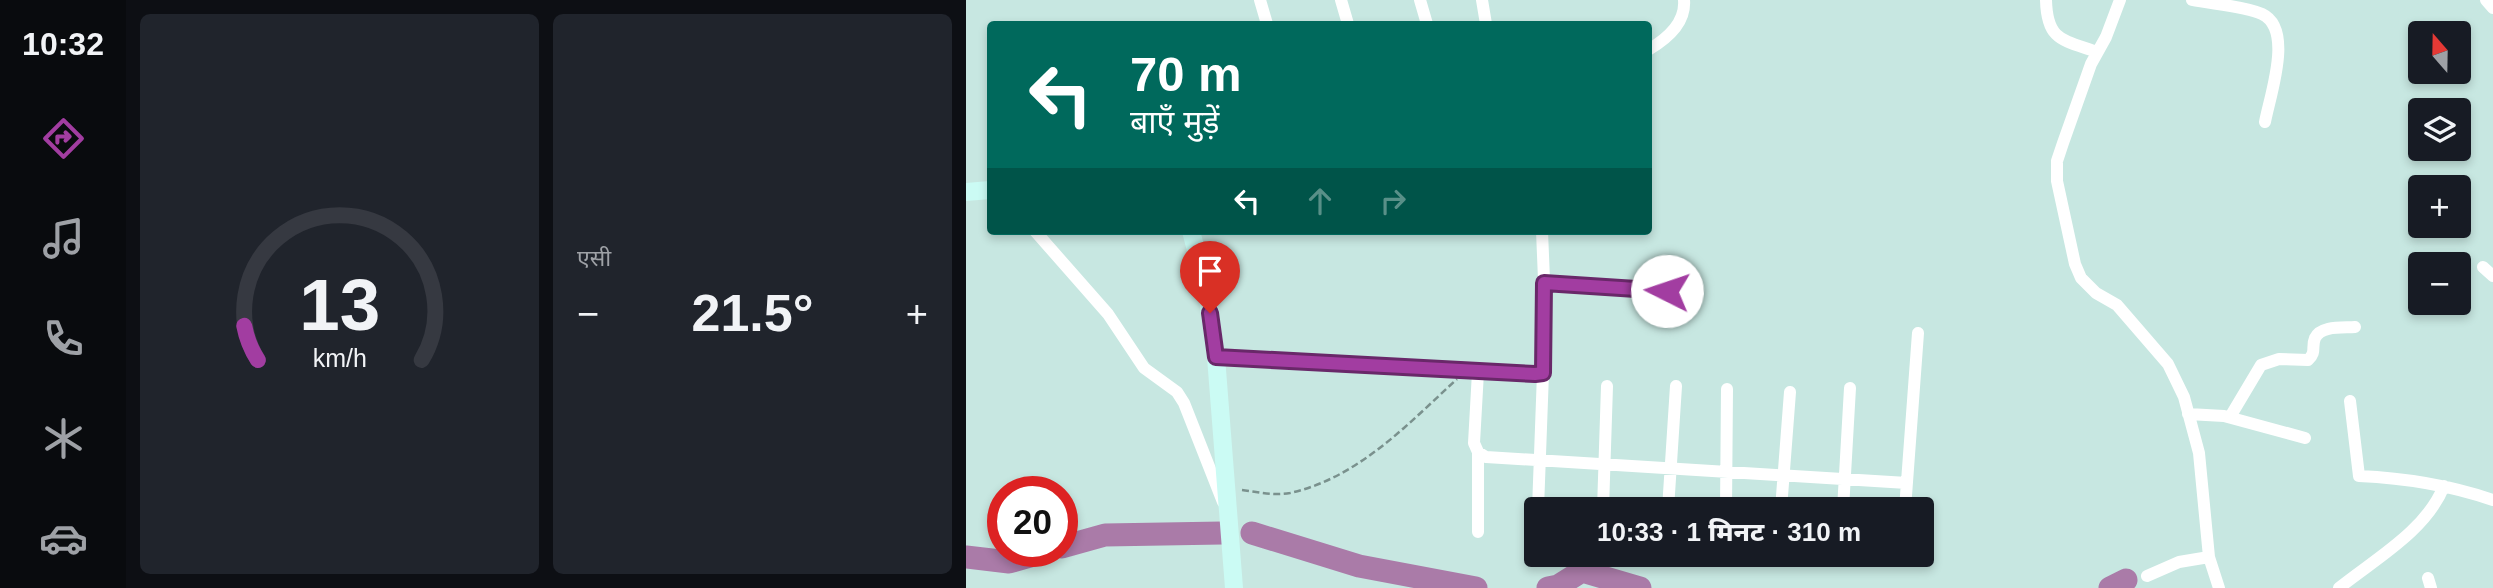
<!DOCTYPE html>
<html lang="hi">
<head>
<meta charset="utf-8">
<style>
  :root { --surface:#171b24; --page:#20242c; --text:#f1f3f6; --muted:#9ea1a6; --line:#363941; --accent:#a23da1 }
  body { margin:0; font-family:Helvetica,"Noto Sans Devanagari",sans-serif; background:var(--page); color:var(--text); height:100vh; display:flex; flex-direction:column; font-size:26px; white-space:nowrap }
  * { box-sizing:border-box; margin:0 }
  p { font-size:23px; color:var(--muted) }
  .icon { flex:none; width:38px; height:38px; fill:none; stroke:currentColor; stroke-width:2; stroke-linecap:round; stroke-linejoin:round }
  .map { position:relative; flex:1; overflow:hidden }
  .details { display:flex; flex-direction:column; gap:14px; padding:14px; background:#0d0f14; width:840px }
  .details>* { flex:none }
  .top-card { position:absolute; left:21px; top:21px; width:665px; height:214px; border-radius:7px; box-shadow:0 4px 10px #0003; background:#00695c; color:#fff; overflow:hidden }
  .needle { width:46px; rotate:340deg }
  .fabs { position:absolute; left:1442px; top:21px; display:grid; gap:14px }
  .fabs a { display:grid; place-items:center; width:63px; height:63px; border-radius:7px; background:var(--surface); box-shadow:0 4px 10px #0003; font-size:35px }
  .speed { position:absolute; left:21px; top:476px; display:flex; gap:14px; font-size:35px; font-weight:700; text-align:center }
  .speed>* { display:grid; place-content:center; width:91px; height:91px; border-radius:50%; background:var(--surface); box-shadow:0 4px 10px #0003; line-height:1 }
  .speed .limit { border:10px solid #d22; background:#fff; color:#111 }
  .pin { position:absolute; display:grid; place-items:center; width:60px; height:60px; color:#fff; margin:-72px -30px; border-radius:50% 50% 50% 0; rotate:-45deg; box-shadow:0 0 7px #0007 }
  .pin .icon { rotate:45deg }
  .me { position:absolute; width:77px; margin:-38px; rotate:274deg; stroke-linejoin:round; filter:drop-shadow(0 0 5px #0008) }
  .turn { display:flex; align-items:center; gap:24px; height:147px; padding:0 28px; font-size:32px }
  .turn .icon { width:91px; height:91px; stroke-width:2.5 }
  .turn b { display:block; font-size:49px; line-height:60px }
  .lanes { display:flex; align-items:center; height:66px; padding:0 28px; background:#0003; justify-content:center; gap:35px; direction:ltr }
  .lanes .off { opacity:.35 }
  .big { font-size:52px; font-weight:800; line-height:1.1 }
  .details .widget { flex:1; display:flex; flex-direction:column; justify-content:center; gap:10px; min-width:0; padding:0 24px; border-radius:10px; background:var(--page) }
  .details .dial { align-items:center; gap:0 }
  .dial svg { height:182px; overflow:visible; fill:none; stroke:var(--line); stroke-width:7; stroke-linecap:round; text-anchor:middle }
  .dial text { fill:var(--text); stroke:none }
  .heat { display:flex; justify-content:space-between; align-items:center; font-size:38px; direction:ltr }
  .details .tiles { flex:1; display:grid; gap:14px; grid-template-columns:repeat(2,1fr) }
  .trip { position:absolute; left:558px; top:497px; width:410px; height:70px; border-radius:7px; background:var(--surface); box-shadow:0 4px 10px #0003; font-weight:800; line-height:70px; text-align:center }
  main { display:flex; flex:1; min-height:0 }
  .menu { display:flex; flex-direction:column; width:126px; justify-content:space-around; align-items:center; background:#090b0e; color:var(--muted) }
  .menu .icon { width:49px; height:49px }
  .menu .active { color:var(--accent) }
  .menu b { font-size:32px; color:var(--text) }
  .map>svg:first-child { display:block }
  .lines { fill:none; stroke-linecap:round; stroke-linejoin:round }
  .river { stroke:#aa7ba8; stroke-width:23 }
  .path { stroke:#7a918d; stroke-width:2.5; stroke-dasharray:7 3.5; stroke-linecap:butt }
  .lane { stroke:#fff; stroke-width:6 }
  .street { stroke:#fff; stroke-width:12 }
  .secondary { stroke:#cbfbf4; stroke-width:18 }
  .route-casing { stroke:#692869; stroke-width:18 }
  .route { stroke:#a23da1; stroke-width:12 }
</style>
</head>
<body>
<main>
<nav class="menu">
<b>10:32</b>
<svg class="icon active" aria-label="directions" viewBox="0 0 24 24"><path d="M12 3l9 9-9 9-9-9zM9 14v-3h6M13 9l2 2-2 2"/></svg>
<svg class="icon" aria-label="music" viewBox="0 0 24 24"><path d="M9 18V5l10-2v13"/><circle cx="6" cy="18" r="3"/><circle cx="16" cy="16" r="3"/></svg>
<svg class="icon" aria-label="phone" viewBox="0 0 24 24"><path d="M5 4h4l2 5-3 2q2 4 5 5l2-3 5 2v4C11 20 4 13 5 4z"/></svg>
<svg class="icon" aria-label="climate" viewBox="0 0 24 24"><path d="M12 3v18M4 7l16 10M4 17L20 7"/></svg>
<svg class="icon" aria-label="car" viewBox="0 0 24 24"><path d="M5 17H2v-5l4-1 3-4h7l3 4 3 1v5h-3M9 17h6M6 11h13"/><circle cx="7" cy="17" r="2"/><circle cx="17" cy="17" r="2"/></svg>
</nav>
<section class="details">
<div class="tiles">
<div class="widget dial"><svg viewBox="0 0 100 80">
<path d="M14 69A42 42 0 1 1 86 69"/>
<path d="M14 69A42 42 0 0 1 8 54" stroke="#a23da1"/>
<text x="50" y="56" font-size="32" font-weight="700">13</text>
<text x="50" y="72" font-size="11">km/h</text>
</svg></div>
<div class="widget"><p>एसी</p>
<div class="heat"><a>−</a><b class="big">21.5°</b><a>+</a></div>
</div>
</div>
</section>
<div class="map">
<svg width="1527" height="588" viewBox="0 0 1527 588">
  <rect width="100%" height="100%" fill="#c7e7e1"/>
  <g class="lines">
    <path class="river" d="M286 533 393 566 510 588
      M96 547 139 535 256 533
      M0 557 43 562 82 551
      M582 588 592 586 616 571 674 588
      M1144 588 1160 580"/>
    <path class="path" d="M276 490C292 492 308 496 324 493 392 478 442 424 491 379"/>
    <path class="lane" d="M578 283 701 291"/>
    <path class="street" d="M294 0 301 24
      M375 0 382 24
      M454 0 461 24
      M516 0 520 24
      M1080 0C1081 41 1097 40 1131 52
      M1154 0 1140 37 1125 64 1097 143 1091 161V181L1109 264 1115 278 1130 293 1151 305 1202 364 1218 397 1233 453 1243 557 1253 588
      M1226 0C1245 4 1279 6 1296 14 1328 29 1304 95 1299 122
      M1520 0 1527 8
      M682 50C701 39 720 23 718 0
      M69 231 142 314 178 368 211 392 218 403 257 502
      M1517 267 1527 276
      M250 357 503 369 512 372 508 443 512 452 520 457 941 483
      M512 372 577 373 579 304 576 231
      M1384 401 1393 476C1439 478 1483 485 1527 500
      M1222 414 1258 416 1339 438
      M1264 417 1295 365 1313 359 1342 360C1351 352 1345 347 1349 338 1355 325 1378 328 1389 327
      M572 509 577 373
      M637 509 641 386
      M702 509 710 386
      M760 509 761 389
      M815 509 824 392
      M877 509 884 388
      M939 509 952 333
      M512 532V452
      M1181 576 1213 562 1243 557
      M1462 578 1465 588
      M1373 588C1409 559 1460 531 1478 486"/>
    <path class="secondary" d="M0 192 24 190
      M225 231 241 292 250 357 268 588"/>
  </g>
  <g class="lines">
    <g class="route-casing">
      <path id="route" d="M244 313 250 357 569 374 577 373 578 283 701 291"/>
    </g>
    <use href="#route" class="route"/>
  </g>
</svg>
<div class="fabs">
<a><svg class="needle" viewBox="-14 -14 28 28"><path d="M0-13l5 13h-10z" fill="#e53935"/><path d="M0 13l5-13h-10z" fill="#9ea1a6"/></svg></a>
<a><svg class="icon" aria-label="layers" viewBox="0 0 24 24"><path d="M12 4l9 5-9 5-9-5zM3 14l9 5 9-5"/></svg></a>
<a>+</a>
<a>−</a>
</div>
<div class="speed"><div class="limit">20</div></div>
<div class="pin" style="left:244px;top:313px;background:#d93025"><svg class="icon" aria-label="arrive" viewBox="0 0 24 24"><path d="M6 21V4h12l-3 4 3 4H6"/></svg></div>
<svg class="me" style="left:701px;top:291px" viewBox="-20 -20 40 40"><circle r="19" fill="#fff"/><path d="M0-13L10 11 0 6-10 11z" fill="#a23da1"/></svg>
<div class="trip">10:33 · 1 मिनट · 310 m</div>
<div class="top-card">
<div class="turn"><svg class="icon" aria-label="left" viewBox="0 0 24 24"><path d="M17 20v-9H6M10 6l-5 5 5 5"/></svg><div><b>70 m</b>बाएँ मुड़ें</div></div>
<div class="lanes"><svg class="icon" aria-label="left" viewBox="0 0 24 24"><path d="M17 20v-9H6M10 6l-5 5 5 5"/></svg><svg class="icon off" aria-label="ahead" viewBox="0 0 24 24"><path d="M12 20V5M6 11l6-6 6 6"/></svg><svg class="icon off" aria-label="right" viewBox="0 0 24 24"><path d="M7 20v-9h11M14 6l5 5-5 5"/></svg></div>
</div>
</div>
</main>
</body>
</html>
